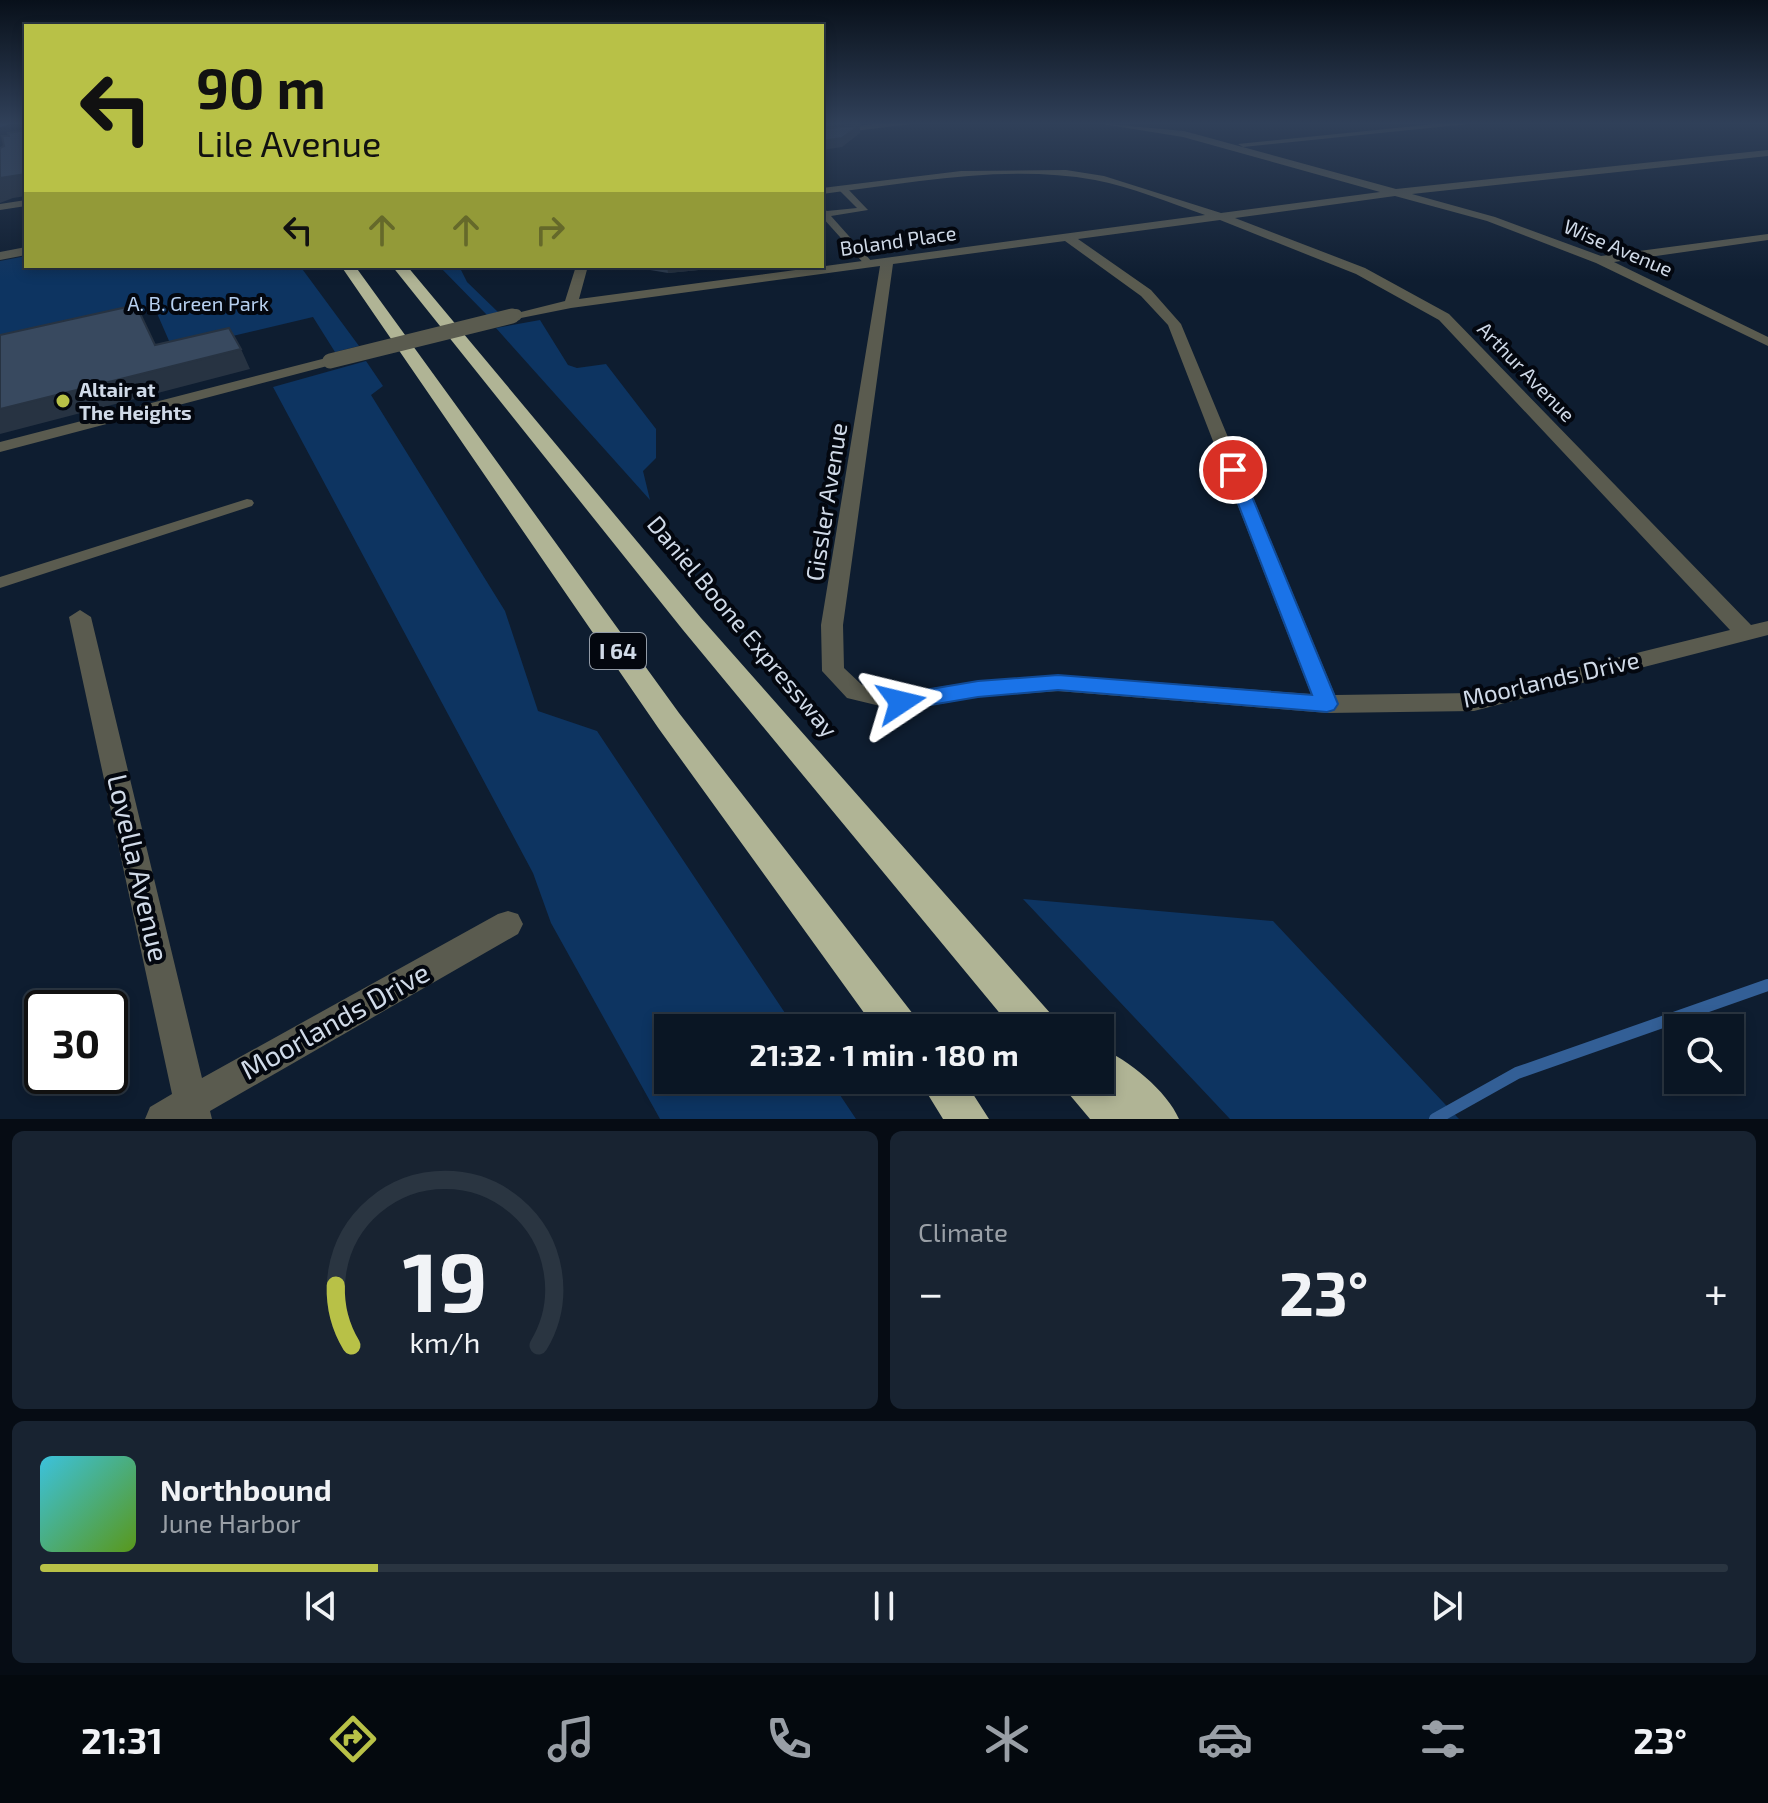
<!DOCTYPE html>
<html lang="en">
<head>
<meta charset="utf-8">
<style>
  :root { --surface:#0a1624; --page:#182331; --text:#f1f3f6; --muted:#999fa6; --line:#2a3541; --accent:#b8c147 }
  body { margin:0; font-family:"Exo 2",sans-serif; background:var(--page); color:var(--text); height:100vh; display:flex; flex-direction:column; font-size:30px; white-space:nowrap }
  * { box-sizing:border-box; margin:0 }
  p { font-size:26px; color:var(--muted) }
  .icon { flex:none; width:44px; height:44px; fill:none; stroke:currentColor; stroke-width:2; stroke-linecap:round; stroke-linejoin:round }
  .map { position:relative; height:1119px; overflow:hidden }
  .sheet { display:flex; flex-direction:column; gap:12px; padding:12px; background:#060c14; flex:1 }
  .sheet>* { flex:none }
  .top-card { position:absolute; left:24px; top:24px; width:800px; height:244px; border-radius:0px; box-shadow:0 4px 12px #0003,0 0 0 2px var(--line); background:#b8c147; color:#111; overflow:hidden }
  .controls { position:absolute; left:1664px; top:1014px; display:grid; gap:16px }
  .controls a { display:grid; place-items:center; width:80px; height:80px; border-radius:0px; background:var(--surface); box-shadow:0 4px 12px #0003,0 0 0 2px var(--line); font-size:40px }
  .speed { position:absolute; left:24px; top:990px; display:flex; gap:16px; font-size:40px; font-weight:700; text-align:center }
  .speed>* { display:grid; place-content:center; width:104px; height:104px; border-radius:50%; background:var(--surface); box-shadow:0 4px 12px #0003,0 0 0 2px var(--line); line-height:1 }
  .speed .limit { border:4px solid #111; border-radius:12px; background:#fff; color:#111 }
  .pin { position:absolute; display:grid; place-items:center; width:68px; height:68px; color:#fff; margin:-34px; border:4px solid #fff; border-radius:50%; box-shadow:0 2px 8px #0007 }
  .me { position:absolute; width:88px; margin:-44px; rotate:80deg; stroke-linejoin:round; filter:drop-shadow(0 0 6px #0008) }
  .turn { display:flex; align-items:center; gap:28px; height:168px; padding:0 40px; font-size:36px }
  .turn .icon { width:104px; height:104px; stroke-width:2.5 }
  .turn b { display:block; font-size:56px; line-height:68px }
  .lanes { display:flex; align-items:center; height:76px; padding:0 40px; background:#0003; justify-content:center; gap:40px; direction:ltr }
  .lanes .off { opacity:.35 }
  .big { font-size:60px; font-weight:700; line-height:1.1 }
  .sheet .tile { flex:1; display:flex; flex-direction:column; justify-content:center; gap:12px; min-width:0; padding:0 28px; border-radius:12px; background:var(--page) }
  .sheet .dial { align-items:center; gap:0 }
  .dial svg { height:208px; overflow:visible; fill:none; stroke:var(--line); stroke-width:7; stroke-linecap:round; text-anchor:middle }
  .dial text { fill:var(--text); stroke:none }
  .song { display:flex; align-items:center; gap:24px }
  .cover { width:96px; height:96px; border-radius:12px; background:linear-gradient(135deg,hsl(190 70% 55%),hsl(90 70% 35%)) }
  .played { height:8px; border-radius:4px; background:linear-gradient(90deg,var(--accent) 20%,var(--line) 20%) }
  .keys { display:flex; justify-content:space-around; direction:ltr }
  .heat { display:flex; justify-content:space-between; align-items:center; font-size:44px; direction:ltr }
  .sheet .tiles { flex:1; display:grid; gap:12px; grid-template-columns:1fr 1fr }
  .tile:last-child { grid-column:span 2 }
  .trip { position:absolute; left:654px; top:1014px; width:460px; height:80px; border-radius:0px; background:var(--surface); box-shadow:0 4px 12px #0003,0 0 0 2px var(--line); font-weight:700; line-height:80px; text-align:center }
  .tabs { display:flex; height:128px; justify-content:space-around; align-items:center; background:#04090e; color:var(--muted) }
  .tabs .icon { width:56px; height:56px }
  .tabs .on { color:var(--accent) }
  .tabs b { font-size:36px; color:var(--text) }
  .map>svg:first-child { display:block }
  .green { fill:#0d3461 }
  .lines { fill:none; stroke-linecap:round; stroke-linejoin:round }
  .stream-far1 { stroke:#335f96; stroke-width:4 }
  .stream { stroke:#335f96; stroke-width:12 }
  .lane { fill:#5a5b4f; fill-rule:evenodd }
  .street { fill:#5a5b4f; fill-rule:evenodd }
  .highway { fill:#b0b495; fill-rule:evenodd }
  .street-bridge-far1 { stroke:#5a5b4f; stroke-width:12 }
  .street-bridge { stroke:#5a5b4f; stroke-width:15 }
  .wall { fill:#303f52 }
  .shaded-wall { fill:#273342 }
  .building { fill:#38495f; stroke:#273342; stroke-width:2 }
  .route { fill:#1a73e8; stroke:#114b97; stroke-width:2 }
  .poi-dot { fill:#b8c147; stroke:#03070f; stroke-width:3 }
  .labels { text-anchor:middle; stroke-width:8; stroke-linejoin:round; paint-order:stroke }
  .far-street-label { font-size:20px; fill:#d0dae8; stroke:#03070f }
  .far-park-label { font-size:20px; fill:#b7d0f0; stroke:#03070f }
  .far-poi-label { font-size:20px; font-weight:bold; fill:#d0dae8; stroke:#03070f; text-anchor:start }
  .shield { fill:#03070f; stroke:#929ba7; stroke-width:2 }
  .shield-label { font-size:22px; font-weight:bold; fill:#d0dae8 }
  .street-label { font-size:24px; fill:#d0dae8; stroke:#03070f }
  .near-street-label { font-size:28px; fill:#d0dae8; stroke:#03070f }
</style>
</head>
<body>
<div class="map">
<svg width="1768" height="1119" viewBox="0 0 1768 1119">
  <rect width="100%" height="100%" fill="#0e1d30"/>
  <path class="green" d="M26 256V266H300L359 346 335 352 313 317 173 350 156 311 0 345V261Z
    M439 266H459L467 282 498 312 487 315Z
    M540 320 568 365 577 368 606 364 656 429V458L643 471 650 500 496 328Z
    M366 361 383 386 371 395 505 611 538 711 597 731 795 1028H668V1080H830L856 1119H660L551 923 533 873 273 387Z
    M1023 899 1273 921 1459 1119H1230Z"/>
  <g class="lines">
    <path class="stream-far1" d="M0 125 7 123"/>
    <path class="stream" d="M1435 1119 1517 1073 1768 985"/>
    <path class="lane" d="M840 187H846L868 210 831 216 873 263V267H867L822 217V208L827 211 857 208 840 191Z
      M26 200V206L0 210V204Z
      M247 499 252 500 254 503 252 506 0 588V577Z"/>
    <path class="street" d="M887 123H919L822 135V129Z
      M1096 123 1184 131 1396 189 1768 150V156L1412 194 1495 217 1601 256 1768 234V240L1614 262 1768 337V346L1596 263 1487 221 1395 196 1235 218 1365 268 1449 314 1751 625 1768 621V635L1474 711 1327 713 1058 691 978 697 901 711 847 698 822 671 821 625 880 266 571 308 516 319 509 315 565 301 576 266H588L579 299 1205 215C1170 203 1132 187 1095 180 1005 164 912 183 822 194V188L961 171 1066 170 1104 176 1221 213 1380 192 1183 137ZM1220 220 1356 274 1439 320 1730 630 1474 693 1335 695 1181 324 1151 290 1078 239ZM1065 241 1141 296 1168 325 1311 694 1058 675 978 681 901 693 862 685 844 668 843 625 893 264Z
      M1445 123H1478L1243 147 1238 144Z
      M26 247V255L0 260V252Z
      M330 357 335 358V364L0 452V442Z
      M80 610 91 617 202 1078 498 914 508 911 518 914 523 924 518 934 210 1111 212 1119H145L150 1107 172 1094 69 617Z"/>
    <path class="highway" d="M341 266H355L679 713 913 1014 918 1028H875L659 729Z
      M392 266H407L701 618 1051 1014 1056 1028H1012L683 630Z
      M1100 1048C1128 1059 1167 1091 1179 1119H1090L1069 1094 1063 1080H1100Z
      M919 1080H964L989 1119H943Z"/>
    <path class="street-bridge-far1" d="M504 318 516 315"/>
    <path class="street-bridge" d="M330 361 512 316"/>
  </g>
  <path class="wall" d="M638 266H713L709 269 668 273 638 268Z"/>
  <path class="shaded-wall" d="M822 123H856L822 127Z
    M860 125V133L842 147 822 150V141Z
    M26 174V196L13 198 0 203V178Z
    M667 266H713L709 269 668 273Z
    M241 349 250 369 0 434V409Z"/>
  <path class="building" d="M860 125 842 138 822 141V129Z
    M26 130V174L0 178V148L4 146 2 136H9L8 133Z
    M136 305 155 345 229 328 241 349 0 409V335Z"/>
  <linearGradient id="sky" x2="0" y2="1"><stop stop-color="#08101a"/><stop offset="0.44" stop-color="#304059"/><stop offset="1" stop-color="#304059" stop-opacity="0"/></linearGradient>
  <rect width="1768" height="280" fill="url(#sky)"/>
  <path class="route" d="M1233 466 1241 470 1338 704 1334 710 1327 712 1058 690 978 697 901 710 893 708 890 702 901 694 978 681 1058 675 1312 695 1225 470Z"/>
  <circle class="poi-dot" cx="63" cy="401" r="8"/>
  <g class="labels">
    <g class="far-street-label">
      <text transform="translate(898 241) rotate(-8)" y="7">Boland Place</text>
      <text transform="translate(1618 248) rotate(23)" y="7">Wise Avenue</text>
      <text transform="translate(1526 372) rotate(46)" y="7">Arthur Avenue</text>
    </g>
    <g class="far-park-label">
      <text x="198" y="311">A. B. Green Park</text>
    </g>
    <g class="far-poi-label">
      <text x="79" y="397">Altair at<tspan x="79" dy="23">The Heights</tspan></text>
    </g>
    <rect class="shield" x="590" y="633" width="56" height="36" rx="6"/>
    <g class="shield-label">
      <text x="618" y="659">I 64</text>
    </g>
    <g class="street-label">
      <text transform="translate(827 502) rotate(-81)" y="8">Gissler Avenue</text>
      <text transform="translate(742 627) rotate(50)" y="8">Daniel Boone Expressway</text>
      <text transform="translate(1551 680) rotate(-13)" y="8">Moorlands Drive</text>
    </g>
    <g class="near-street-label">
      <text transform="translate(138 868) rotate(77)" y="10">Lovella Avenue</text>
      <text transform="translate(335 1021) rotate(-29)" y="10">Moorlands Drive</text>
    </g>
  </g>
</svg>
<div class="controls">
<a><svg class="icon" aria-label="search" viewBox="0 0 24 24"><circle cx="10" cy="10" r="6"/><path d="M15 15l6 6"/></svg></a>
</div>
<div class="speed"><div class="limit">30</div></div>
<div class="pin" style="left:1233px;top:470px;background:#d93025"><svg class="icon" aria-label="arrive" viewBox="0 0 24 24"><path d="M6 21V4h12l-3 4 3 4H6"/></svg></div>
<svg class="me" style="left:901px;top:702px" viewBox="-20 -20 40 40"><path d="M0-17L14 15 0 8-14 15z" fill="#1a73e8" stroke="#fff" stroke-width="4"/></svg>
<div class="trip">21:32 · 1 min · 180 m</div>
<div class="top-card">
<div class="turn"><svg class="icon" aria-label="left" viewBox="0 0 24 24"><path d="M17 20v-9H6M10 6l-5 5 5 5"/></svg><div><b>90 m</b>Lile Avenue</div></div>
<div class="lanes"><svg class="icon" aria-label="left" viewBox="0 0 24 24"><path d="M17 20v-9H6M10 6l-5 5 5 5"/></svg><svg class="icon off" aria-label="ahead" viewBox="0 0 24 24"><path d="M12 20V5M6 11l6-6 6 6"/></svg><svg class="icon off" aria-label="ahead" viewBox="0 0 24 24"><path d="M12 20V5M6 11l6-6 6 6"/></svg><svg class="icon off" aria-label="right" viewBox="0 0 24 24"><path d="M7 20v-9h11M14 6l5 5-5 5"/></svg></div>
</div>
</div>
<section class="sheet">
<div class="tiles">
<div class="tile dial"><svg viewBox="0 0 100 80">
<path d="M14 69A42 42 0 1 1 86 69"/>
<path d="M14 69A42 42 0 0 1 8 46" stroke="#b8c147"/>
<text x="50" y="56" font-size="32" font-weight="700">19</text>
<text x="50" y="72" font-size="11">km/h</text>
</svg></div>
<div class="tile"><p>Climate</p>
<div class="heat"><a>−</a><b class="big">23°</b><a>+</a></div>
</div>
<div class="tile">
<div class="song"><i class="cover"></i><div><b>Northbound</b><p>June Harbor</p></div></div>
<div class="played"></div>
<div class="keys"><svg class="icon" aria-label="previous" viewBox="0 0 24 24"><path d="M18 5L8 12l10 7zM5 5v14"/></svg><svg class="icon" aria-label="pause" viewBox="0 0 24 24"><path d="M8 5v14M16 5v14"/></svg><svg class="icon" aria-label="next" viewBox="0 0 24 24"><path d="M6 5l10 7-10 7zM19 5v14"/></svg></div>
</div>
</div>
</section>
<nav class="tabs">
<b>21:31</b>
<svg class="icon on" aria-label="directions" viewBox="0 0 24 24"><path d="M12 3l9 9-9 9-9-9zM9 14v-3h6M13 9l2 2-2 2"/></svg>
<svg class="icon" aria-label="music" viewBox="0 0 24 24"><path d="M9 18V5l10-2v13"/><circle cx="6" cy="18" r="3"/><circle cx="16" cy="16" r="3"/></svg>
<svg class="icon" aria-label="phone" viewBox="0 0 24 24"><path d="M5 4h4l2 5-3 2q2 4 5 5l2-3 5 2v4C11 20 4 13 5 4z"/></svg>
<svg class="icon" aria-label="climate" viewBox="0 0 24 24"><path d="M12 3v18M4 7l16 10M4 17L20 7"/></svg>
<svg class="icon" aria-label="car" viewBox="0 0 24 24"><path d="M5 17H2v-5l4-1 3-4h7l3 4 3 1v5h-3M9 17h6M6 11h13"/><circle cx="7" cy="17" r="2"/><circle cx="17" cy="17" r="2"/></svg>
<svg class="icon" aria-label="filters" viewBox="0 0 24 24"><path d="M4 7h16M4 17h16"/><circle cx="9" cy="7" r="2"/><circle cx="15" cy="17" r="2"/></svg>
<b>23°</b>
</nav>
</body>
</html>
